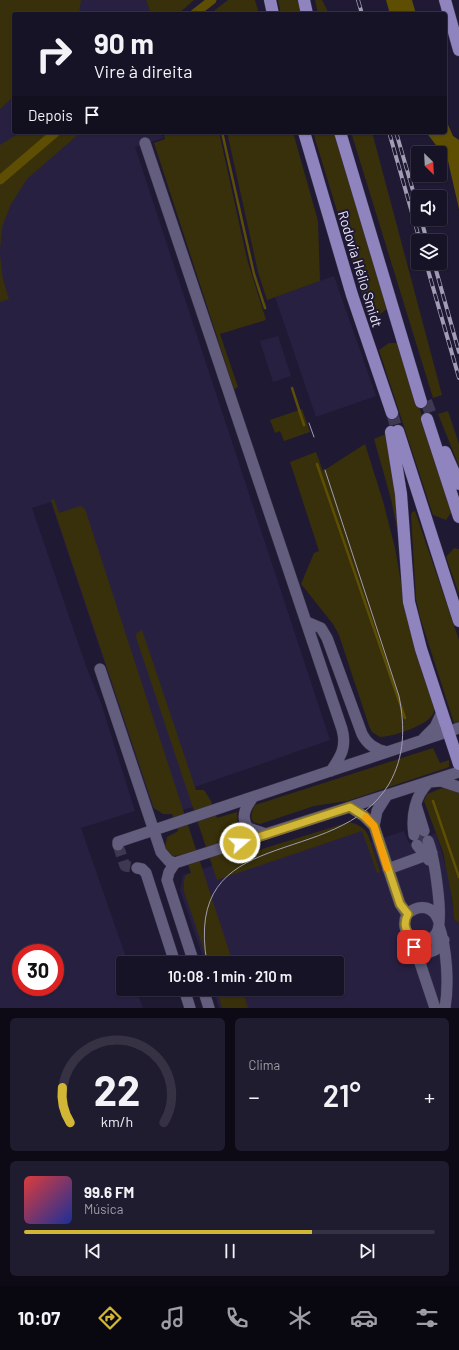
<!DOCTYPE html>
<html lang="pt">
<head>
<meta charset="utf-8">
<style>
  :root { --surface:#171327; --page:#201c2f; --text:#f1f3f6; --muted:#9e9ea7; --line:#363244; --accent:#d2b736 }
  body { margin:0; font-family:Barlow,sans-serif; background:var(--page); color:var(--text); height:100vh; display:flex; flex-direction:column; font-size:15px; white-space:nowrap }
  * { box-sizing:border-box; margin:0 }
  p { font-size:13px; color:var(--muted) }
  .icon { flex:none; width:22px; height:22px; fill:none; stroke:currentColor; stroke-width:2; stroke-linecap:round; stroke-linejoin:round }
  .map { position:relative; height:1008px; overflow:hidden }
  .side { display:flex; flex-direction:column; gap:10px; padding:10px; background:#0d0a15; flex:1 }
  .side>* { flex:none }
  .hud { position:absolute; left:12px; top:12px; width:435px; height:122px; border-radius:4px; box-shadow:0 1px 3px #0004,0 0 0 1px var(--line); background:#171327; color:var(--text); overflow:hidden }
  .needle { width:26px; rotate:156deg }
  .controls { position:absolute; left:411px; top:146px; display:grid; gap:8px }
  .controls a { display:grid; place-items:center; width:36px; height:36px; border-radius:4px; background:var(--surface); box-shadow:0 1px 3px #0004,0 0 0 1px var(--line); font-size:20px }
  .speed { position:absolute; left:12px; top:944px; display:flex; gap:8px; font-size:20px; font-weight:700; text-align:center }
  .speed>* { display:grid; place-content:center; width:52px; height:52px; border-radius:50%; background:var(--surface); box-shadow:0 1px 3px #0004,0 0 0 1px var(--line); line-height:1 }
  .speed .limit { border:6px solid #d22; background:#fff; color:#111 }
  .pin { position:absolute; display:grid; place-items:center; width:34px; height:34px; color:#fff; margin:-17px; border-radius:8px; box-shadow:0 2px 6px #0006 }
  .me { position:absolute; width:44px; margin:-22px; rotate:71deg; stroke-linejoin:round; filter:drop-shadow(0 0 3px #0008) }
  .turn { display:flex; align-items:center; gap:14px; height:84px; padding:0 16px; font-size:18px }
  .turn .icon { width:52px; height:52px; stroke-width:2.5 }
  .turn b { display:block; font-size:28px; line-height:34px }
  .then { display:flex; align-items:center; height:38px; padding:0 16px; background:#0003; gap:8px; font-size:15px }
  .big { font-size:30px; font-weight:600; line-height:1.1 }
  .side .tile { flex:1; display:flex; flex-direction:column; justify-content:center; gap:6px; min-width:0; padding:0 14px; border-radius:6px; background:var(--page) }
  .side .dial { align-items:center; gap:0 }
  .dial svg { height:104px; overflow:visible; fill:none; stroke:var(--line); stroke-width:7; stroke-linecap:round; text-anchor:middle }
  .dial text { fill:var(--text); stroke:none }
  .song { display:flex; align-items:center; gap:12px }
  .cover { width:48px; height:48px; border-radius:6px; background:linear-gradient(135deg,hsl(0 70% 55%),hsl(230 70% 35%)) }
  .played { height:4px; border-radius:2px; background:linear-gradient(90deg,var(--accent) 70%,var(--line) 70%) }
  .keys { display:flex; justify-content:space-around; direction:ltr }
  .heat { display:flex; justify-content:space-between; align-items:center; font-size:22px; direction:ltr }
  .side .tiles { flex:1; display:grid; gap:10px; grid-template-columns:1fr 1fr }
  .tile:last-child { grid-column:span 2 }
  .trip { position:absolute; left:116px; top:956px; width:228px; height:40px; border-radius:4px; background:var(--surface); box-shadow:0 1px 3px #0004,0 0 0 1px var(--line); font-weight:600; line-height:40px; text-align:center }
  .dock { display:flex; height:64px; justify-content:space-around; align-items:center; background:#090810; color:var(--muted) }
  .dock .icon { width:28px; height:28px }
  .dock .on { color:var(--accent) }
  .dock b { font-size:18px; color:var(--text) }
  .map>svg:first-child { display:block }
  .built { fill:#282041; fill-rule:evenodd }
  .green { fill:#38300a }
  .water { fill:#5d4e04 }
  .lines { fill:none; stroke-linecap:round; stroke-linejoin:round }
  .stream { stroke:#5d4e04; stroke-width:2.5 }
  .canal { stroke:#5d4e04; stroke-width:9 }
  .minor-tunnel { stroke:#3e3852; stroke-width:11; stroke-dasharray:11 5.5; stroke-linecap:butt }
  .major-tunnel { stroke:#3e3852; stroke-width:12; stroke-dasharray:12 6; stroke-linecap:butt }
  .minor-casing { stroke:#373247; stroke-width:12 }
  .major-casing { stroke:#373247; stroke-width:13 }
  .minor { stroke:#645e7e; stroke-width:11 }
  .major { stroke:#8f84be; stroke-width:12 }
  .tram { stroke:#a19db3; stroke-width:1 }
  .rail-casing { stroke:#a19db3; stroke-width:4 }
  .rail { stroke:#1f1934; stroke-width:2.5; stroke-dasharray:8; stroke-linecap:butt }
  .route-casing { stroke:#887723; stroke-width:10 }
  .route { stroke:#d2b736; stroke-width:7 }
  .slow { stroke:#f59e0b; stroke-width:7 }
  .labels { text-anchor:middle; stroke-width:4; stroke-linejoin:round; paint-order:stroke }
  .street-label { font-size:14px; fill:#ebe8fb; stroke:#1f1934 }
</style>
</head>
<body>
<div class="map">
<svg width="459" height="1008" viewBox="0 0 459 1008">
  <rect width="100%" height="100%" fill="#1f1934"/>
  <path class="built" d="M0 0H146L151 14H14V132H162L163 138 135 147 330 740 195 787 201 805 166 814 153 808 51 502 32 508 86 666 101 703 135 811 81 828 128 963H123V989H136L143 1008H0ZM21 953H55V987H21Z
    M334 276 376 396 316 417 275 297Z
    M278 336 291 376 273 382 260 341Z
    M349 822 357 824 365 830 371 842 404 831 409 843 436 833 449 877 454 919 459 923V1008H219L213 989H337V963H205L180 890 183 875Z"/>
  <path class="green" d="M0 0H81L79 14H14V96L0 109Z
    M146 0H194L178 14H151Z
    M228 0H255L259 14H210Z
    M278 0H298L301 14H281Z
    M315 0H322L329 14H318Z
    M21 132H51L0 175V145Z
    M62 132H81L27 179 11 204 2 227 0 250V185Z
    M163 132H219L247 259 266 320 220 334 238 387 234 389 154 143 165 139Z
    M227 132H293L318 221 320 281 267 300 258 272Z
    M313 132H335L388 308 379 315 368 313Z
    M351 132H372L442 395 433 398Z
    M0 255 3 280 9 299 0 302Z
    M389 343H398L453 510 446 520 433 515 379 350Z
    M302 409 310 432 284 441 280 431 275 433 270 420Z
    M448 411 459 444V466L438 414Z
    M388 433 397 488 399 538 391 499 374 439Z
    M365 444 383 501 395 548 408 623 434 699C435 704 436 709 433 714 428 725 392 737 380 737L372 732 369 726 339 635 333 624 301 584 314 553 319 551 290 462 316 452 323 471Z
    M54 499 59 513 80 506 85 509 233 963H208L184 891V880L186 875 191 873 185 855 173 856 165 848 167 837 178 831 172 814H163L154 808 51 500Z
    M415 511 459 640V722L454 723 420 617 416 599 411 515 412 512Z
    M454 548 459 549V594L446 557Z
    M142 630 196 790H204L211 801 217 818 237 812 238 824 248 834 224 841 230 859 349 822C358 824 364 828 368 835L380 872 377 873 362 831 217 880 136 637 137 633Z
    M433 748 440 763 449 760V767L347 801 314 806 260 824 253 822C250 815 252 811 255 805Z
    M445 787 459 791V923L454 919 452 898 443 852 424 801 427 794Z
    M216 989H242L248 1008H222Z"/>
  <path class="water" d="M386 0H412L416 14H390Z
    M445 118 453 136 459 140V209L448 161 426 132H445Z"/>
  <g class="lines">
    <path class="stream" d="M197 11V14
      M222 132 254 274 265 308
      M292 388 304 425
      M317 464 405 718
      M433 801 459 877"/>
    <path class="canal" d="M194 14 212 0
      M0 180 56 132"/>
    <path class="minor-tunnel" d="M419 833 422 843
      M118 845 125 866 137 868"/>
    <path class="major-tunnel" d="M426 401 432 417
      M392 413 397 430"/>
    <g class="minor-casing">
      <path id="minor" d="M145 143 342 729C347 747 341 756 331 771
        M307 622 321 628 327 638 362 734C367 744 376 750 387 752
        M100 669 161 852 169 861 175 863 459 772
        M424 738 435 727 442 712
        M253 797C246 807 240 816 248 828L266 834
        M416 805 424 831
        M350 807 364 816 374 826 400 904 407 914
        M374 826 377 811 387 795
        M414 835C411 816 415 795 429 782L441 781 459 787
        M428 841C434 856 445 922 436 934 422 953 397 935 407 914 420 903 434 906 439 922
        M118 845V842L459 728
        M417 845 429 860
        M175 863 169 872 167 880 194 963
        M137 868 142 869 146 873 175 963
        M388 869 432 853
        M439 926C447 949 449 984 445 1008
        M412 939 435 1008
        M417 957 435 950 444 940
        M184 989 190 1008
        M203 989 209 1008"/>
    </g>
    <g class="major-casing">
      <path id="major" d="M270 0 273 14
        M304 0 307 14
        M445 0 459 50
        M304 132 352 295 392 413
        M340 132 421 402
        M427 419 459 517
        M398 431 459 621
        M391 432 401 494 409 602 421 649 459 764
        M445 452 459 484"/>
    </g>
    <use href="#minor" class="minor"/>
    <use href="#major" class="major"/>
    <path class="tram" d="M309 423 314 437
      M207 963C182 820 336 872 389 784 405 756 405 727 399 696L325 470"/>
    <g class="rail-casing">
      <path id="rail" d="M358 0 362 14
        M389 132 420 241
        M396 132 418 208
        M421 219 427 241
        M426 263 459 378
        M434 263 459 352"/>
    </g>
    <use href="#rail" class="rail"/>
  </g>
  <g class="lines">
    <g class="route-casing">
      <path id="route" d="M240 843 350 807 364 816 374 826 400 904 408 914C400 928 411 934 414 947"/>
    </g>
    <use href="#route" class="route"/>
    <path class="slow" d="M366 817 374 826 387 868"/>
  </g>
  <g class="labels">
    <g class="street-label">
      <text transform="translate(360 269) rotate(73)" y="5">Rodovia Hélio Smidt</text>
    </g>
  </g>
</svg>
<div class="controls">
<a><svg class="needle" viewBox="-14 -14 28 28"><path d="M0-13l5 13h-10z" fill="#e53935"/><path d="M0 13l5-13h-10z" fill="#9e9ea7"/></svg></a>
<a><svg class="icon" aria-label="sound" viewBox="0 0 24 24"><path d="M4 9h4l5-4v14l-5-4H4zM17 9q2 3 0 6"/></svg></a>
<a><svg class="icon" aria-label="layers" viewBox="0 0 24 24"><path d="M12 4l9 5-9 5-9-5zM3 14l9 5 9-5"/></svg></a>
</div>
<div class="speed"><div class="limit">30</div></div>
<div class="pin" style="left:414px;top:947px;background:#d93025"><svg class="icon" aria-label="arrive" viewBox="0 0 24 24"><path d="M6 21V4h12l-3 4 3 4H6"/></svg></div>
<svg class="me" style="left:240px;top:843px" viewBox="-20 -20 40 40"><circle r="17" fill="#d2b736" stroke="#fff" stroke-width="3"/><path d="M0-11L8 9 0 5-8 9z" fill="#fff"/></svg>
<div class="trip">10:08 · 1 min · 210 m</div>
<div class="hud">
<div class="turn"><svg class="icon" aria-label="right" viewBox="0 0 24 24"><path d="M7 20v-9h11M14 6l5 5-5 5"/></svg><div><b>90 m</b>Vire à direita</div></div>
<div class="then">Depois<svg class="icon" aria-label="arrive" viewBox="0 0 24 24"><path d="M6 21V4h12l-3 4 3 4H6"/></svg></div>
</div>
</div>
<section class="side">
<div class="tiles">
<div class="tile dial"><svg viewBox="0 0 100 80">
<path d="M14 69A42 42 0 1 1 86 69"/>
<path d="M14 69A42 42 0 0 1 8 42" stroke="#d2b736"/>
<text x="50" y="56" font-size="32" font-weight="700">22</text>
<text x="50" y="72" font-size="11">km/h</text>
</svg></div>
<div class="tile"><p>Clima</p>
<div class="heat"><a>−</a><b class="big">21°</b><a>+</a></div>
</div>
<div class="tile">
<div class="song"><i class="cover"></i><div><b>99.6 FM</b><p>Música</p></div></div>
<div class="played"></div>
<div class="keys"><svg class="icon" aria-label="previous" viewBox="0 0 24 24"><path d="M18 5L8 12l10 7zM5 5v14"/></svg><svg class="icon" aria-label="pause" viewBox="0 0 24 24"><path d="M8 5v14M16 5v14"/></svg><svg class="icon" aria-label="next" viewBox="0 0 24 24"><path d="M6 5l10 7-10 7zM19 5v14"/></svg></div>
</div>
</div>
</section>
<nav class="dock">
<b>10:07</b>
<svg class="icon on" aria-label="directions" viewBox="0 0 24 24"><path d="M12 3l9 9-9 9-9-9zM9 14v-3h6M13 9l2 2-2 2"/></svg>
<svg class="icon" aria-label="music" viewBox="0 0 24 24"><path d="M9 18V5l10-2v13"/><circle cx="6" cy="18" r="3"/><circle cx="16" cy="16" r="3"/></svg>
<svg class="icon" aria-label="phone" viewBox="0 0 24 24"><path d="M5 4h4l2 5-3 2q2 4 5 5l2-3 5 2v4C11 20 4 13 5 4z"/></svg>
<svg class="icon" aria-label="climate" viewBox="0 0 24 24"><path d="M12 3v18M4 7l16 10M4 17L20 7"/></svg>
<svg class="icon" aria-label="car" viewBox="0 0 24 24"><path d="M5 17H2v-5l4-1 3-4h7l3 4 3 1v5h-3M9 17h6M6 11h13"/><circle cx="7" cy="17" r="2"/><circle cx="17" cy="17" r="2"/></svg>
<svg class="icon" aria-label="filters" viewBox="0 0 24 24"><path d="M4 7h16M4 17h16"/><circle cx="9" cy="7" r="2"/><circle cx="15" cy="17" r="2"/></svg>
</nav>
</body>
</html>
